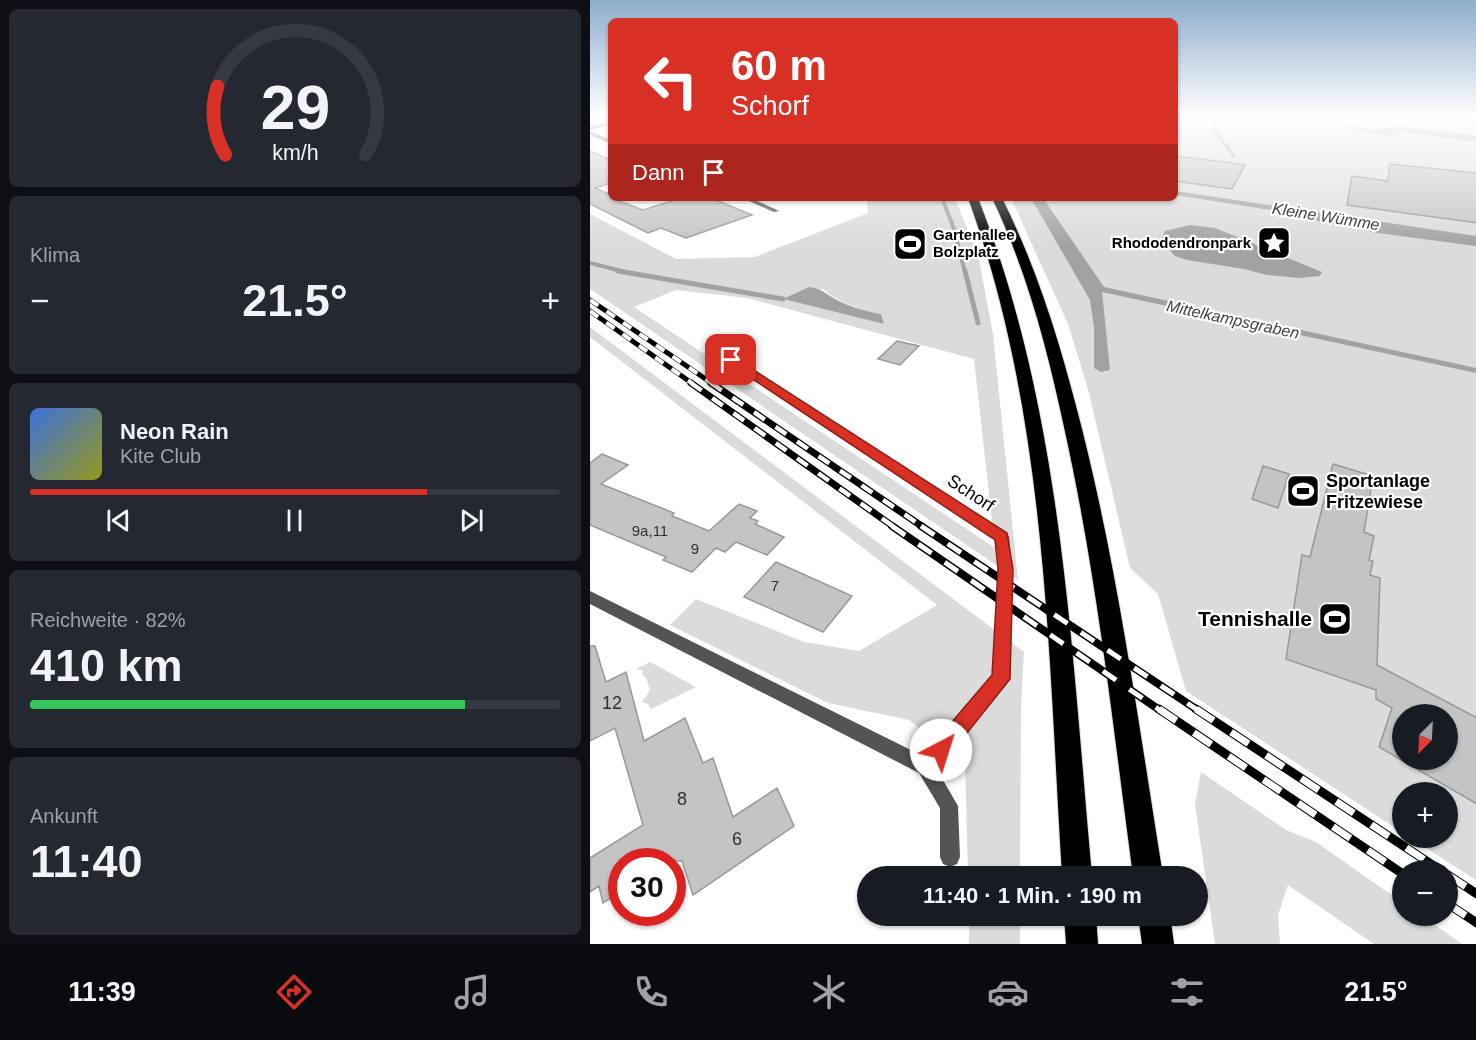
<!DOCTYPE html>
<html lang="de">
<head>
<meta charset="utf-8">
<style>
  :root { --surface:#171b24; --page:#242831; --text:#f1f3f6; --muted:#9ea1a6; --line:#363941; --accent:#d93025 }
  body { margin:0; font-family:Helvetica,sans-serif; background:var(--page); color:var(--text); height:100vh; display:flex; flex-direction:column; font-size:22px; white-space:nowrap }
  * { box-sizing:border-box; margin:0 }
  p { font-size:20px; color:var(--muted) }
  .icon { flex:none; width:33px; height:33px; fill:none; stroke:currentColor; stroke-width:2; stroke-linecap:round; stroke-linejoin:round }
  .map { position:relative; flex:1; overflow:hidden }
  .sheet { display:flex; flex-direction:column; gap:9px; padding:9px; background:#0d0f14; width:590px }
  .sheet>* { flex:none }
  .hud { position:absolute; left:18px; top:18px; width:570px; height:183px; border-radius:9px; box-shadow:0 2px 4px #0004; background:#d93025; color:#fff; overflow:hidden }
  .needle { width:39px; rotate:204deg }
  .controls { position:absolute; left:802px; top:704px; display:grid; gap:12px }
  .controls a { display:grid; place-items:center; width:66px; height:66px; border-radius:50%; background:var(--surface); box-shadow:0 2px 4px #0004; font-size:30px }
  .speed { position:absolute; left:18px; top:848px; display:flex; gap:12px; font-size:30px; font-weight:700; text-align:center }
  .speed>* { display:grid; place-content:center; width:78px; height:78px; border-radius:50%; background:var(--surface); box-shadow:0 2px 4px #0004; line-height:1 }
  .speed .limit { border:9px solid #d22; background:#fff; color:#111 }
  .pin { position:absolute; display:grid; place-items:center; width:51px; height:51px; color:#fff; margin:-26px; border-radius:12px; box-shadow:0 3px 9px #0006 }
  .me { position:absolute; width:66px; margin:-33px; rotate:40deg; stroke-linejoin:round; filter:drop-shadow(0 0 4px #0008) }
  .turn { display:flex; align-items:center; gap:21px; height:126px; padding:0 24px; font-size:27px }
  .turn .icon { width:78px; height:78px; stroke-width:2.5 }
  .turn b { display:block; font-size:42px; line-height:51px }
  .then { display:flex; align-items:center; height:57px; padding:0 24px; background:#0003; gap:12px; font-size:22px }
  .big { font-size:45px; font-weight:800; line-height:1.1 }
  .sheet .card { flex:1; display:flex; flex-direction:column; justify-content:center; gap:9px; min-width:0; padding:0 21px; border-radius:9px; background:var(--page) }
  .sheet .dial { align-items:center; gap:0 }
  .dial svg { height:156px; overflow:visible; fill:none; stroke:var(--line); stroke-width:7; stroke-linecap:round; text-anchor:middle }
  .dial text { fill:var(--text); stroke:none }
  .song { display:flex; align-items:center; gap:18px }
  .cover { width:72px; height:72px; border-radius:9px; background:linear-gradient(135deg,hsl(220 70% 55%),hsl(60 70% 35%)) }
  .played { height:6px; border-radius:3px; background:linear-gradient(90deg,var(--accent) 75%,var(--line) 75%) }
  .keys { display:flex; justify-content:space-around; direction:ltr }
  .heat { display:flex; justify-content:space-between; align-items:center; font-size:33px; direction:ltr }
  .charge { height:9px; border-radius:4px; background:linear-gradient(90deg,#34c759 82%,var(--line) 0) }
  .trip { position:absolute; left:267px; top:866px; width:351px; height:60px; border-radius:30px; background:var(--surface); box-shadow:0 2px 4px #0004; font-weight:800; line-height:60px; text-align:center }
  .dock { display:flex; height:96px; justify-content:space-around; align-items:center; background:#090b0e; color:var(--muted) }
  .dock .icon { width:42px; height:42px }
  .dock .current { color:var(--accent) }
  .dock b { font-size:27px; color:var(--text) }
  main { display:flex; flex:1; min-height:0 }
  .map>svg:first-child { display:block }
  .green { fill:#dbdbdb; fill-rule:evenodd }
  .water { fill:#a2a2a2 }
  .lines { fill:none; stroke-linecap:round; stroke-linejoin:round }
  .stream-far2 { stroke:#a2a2a2; stroke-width:3 }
  .stream-far1 { stroke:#a2a2a2; stroke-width:4 }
  .stream { stroke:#a2a2a2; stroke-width:5 }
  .canal { fill:#a2a2a2; fill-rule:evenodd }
  .building { fill:#c4c4c4; stroke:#989898; stroke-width:1.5; fill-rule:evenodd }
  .highway-casing { stroke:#dbdbdb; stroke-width:2 }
  .street { fill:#545454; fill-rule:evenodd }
  .highway { fill:#000; fill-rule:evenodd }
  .rail-far3-casing { stroke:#000; stroke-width:5 }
  .rail-far2-casing { stroke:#000; stroke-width:7 }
  .rail-far1-casing { stroke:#000; stroke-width:8 }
  .rail-casing { stroke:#000; stroke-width:9 }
  .rail-far3 { stroke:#fff; stroke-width:4; stroke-dasharray:10; stroke-linecap:butt }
  .rail-far2 { stroke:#fff; stroke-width:4.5; stroke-dasharray:13; stroke-linecap:butt }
  .rail-far1 { stroke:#fff; stroke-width:5; stroke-dasharray:16; stroke-linecap:butt }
  .rail { stroke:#fff; stroke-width:7; stroke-dasharray:21; stroke-linecap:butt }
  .route { fill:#d93025; stroke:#8d1f18; stroke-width:1.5 }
  .labels { text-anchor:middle; stroke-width:4.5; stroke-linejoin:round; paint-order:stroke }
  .far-poi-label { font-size:15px; font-weight:bold; fill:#000; stroke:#fff; text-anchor:start }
  .number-label { font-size:15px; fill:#313131 }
  .far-water-label { font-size:16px; font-style:italic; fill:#434343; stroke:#fff }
  .poi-label { font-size:18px; font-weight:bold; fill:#000; stroke:#fff; text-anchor:start }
  .street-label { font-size:18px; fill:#000; stroke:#fff }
  .near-number-label { font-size:18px; fill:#313131 }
  .near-poi-label { font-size:21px; font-weight:bold; fill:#000; stroke:#fff; text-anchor:end }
</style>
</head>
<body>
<main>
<section class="sheet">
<div class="card dial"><svg viewBox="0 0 100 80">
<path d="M14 69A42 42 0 1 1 86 69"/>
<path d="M14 69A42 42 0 0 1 10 34" stroke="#d93025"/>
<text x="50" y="56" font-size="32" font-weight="700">29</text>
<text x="50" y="72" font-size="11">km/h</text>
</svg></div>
<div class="card"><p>Klima</p>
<div class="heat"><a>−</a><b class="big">21.5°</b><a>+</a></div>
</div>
<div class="card">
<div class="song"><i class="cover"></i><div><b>Neon Rain</b><p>Kite Club</p></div></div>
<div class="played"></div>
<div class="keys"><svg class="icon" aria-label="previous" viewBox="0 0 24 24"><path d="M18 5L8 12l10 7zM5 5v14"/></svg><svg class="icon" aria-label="pause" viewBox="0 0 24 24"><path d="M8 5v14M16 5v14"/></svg><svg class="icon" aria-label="next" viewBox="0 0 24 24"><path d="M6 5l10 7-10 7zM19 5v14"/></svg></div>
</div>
<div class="card"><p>Reichweite · 82%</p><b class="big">410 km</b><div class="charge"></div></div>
<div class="card"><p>Ankunft</p><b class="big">11:40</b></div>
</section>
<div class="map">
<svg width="887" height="944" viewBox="0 0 887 944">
  <rect width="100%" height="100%" fill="#fff"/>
  <path class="green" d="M585 115H886V880L819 837H858V792H813V833L596 691 568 594 540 568 498 389 478 324 421 198H585ZM813 714H858V759H813Z
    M277 198H365L389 259 403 334 428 580 0 289V214L86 259 165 257 278 213ZM233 289C249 303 270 310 291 314L294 324 193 299ZM86 290 157 298 384 359 405 548 44 307Z
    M0 327 434 652 431 704 430 876H378L375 764 319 720 238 703 80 625 106 599 214 642 269 651 347 605 0 337Z
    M60 662 106 687 61 709 58 704 52 702 60 690 56 678 53 676 52 670 46 669Z
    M611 772 696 830 726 842 813 903V915H831L872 944H784L698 885 688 915 690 944H625L605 804Z
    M379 915H430V944H379Z"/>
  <path class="water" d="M658 115 739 122 782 130 802 127 820 130 805 131 808 134 794 136 737 123Z
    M585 191 886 236V246L788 233 712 218 699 213 585 195Z
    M441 198H453L514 287 886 368V373L512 292 520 370 511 372 504 368V327L500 300Z
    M600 225 625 228 732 272 730 276 709 278 677 275 654 269 597 260 585 256 571 240 575 231Z
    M219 287C232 289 235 293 245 299 260 307 275 311 291 314L294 324 193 299Z"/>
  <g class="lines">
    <path class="stream-far2" d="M619 115 626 121 623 126 628 135
      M630 138 644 156"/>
    <path class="stream-far1" d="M352 198 364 229 375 272
      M0 263 35 272"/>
    <path class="stream" d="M28 271 193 299
      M375 271 388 323"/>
    <path class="canal" d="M810 126 887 136V142L810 132 791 135 786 132Z"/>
  </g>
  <path class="building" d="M0 151 21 160V183L5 188 21 195V198L53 210 91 198H121L162 215 96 238 71 228 58 233 0 204Z
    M585 156 635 162 655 165 642 189 585 181Z
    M800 164 887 173V223L757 205 762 176 798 181Z
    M307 341 329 346 310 365 288 359Z
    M12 454 38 465 11 484 84 513 82 516 119 531 149 504 167 511 160 518 168 521 165 524 194 537 177 555 146 542 135 552 126 548 102 572 73 560 76 557 0 525V463Z
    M743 464 783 476 774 532 784 536 779 560 783 561 780 575 790 578 787 665 887 718V804L789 747 802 708 786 699V690L696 659 712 555 720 557ZM813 714H858V759H813Z
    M673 466 699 474 688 508 662 499Z
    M186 562 262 596 233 632 154 597Z
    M0 646H5L16 682 36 672 54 741 95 718 113 763 123 758 143 817 187 788 204 826 103 895 92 861H32V890L13 903 9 886 0 892V858L53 825 25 728 0 741Z"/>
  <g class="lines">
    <g class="highway-casing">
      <path id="highway" d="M378 198H388C473 413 481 649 502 876H472C458 649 457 414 378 198Z
        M402 198H412C449 272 472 350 492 429 529 576 549 727 573 876H543C523 726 507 575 474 427 457 348 437 271 402 198Z
        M474 915H506L508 944H476Z
        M548 915H580L584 944H552Z"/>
    </g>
    <path class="street" d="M21 121V125L0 130V126Z
      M0 131 21 140V144L0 135Z
      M152 198H161L189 211 184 212Z
      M141 357 417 533 419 537 422 569 419 679 417 684 346 768 368 806 370 857 367 864 360 867 353 864 350 857V808L329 773 0 604V591L333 756 403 676 408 569 406 539 138 362 136 360Z"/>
    <use href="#highway" class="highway"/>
    <g class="rail-far3-casing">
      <path id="rail-far3" d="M0 300 123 384
        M0 311 103 384"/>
    </g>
    <g class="rail-far2-casing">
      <path id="rail-far2" d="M101 383 304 527
        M121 383 333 527"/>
    </g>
    <g class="rail-far1-casing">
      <path id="rail-far1" d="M302 526 571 711
        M331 526 609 711"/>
    </g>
    <g class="rail-casing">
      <path id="rail" d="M569 709 813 874
        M606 709 850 870
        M858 875 887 894
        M858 904 887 923"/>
    </g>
    <use href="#rail-far3" class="rail-far3"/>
    <use href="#rail-far2" class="rail-far2"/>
    <use href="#rail-far1" class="rail-far1"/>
    <use href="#rail" class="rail"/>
  </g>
  <linearGradient id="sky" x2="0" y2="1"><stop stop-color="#8cadcc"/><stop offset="0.47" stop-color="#fff"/><stop offset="1" stop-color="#fff" stop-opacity="0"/></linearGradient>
  <rect width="887" height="247" fill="url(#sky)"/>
  <path class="route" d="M137 358H145L417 533 423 569 420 679 358 757 351 760 344 757 341 750 344 743 402 675 408 569 405 540 137 362Z"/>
  <defs>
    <g id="sight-square" transform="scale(1.725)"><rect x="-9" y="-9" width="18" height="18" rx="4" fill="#000" stroke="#fff"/><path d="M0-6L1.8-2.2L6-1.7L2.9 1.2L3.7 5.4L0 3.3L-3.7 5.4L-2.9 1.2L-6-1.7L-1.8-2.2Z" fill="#fff"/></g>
    <g id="stadium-square" transform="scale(1.725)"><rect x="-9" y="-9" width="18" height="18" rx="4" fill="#000" stroke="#fff"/><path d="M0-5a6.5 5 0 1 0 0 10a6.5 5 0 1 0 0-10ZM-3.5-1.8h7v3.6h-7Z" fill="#fff"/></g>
  </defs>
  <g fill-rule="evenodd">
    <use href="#sight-square" x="684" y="243"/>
    <use href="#stadium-square" x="320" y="244"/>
    <use href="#stadium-square" x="713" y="491"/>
    <use href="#stadium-square" x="745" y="619"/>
  </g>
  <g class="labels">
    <g class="far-poi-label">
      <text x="343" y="240">Gartenallee<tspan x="343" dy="17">Bolzplatz</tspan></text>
      <text x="661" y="248" text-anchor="end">Rhododendronpark</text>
    </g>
    <g class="number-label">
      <text x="60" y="536">9a,11</text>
      <text x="105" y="554">9</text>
      <text x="185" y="591">7</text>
    </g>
    <g class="far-water-label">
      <text transform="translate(736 216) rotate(9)" y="6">Kleine Wümme</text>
      <text transform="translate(643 319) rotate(12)" y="6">Mittelkampsgraben</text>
    </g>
    <g class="poi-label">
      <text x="736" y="487">Sportanlage<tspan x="736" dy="21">Fritzewiese</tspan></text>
    </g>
    <g class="street-label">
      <text transform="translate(381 493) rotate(33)" y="6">Schorf</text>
    </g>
    <g class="near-number-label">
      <text x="22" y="709">12</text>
      <text x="92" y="805">8</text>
      <text x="147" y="845">6</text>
    </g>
    <g class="near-poi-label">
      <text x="722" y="626">Tennishalle</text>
    </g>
  </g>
</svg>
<div class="controls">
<a><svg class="needle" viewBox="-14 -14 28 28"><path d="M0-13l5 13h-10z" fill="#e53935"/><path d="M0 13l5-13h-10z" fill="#9ea1a6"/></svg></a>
<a>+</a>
<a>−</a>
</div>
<div class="speed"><div class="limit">30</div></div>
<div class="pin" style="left:141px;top:360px;background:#d93025"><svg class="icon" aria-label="arrive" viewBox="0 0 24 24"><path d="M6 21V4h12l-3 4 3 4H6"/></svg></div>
<svg class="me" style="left:351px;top:750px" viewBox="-20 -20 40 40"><circle r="19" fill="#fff"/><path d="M0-13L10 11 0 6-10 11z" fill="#d93025"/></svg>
<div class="trip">11:40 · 1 Min. · 190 m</div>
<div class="hud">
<div class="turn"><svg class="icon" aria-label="left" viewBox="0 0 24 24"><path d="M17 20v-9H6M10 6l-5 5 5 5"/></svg><div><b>60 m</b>Schorf</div></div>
<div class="then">Dann<svg class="icon" aria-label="arrive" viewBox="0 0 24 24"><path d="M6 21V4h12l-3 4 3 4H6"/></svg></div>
</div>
</div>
</main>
<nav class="dock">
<b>11:39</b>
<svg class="icon current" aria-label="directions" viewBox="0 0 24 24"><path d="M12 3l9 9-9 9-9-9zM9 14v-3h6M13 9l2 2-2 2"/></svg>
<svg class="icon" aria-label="music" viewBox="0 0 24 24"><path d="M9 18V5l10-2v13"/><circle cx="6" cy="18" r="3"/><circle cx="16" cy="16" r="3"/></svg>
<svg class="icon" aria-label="phone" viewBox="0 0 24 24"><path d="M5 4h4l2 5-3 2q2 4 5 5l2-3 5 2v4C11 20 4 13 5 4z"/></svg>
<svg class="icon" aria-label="climate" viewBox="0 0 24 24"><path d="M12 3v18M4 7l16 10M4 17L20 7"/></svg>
<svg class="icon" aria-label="car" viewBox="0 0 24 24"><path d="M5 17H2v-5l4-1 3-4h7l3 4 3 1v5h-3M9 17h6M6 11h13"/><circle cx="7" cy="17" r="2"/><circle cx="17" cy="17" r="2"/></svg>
<svg class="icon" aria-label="filters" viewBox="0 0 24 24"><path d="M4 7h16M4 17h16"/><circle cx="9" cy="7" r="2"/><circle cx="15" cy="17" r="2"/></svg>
<b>21.5°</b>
</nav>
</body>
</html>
